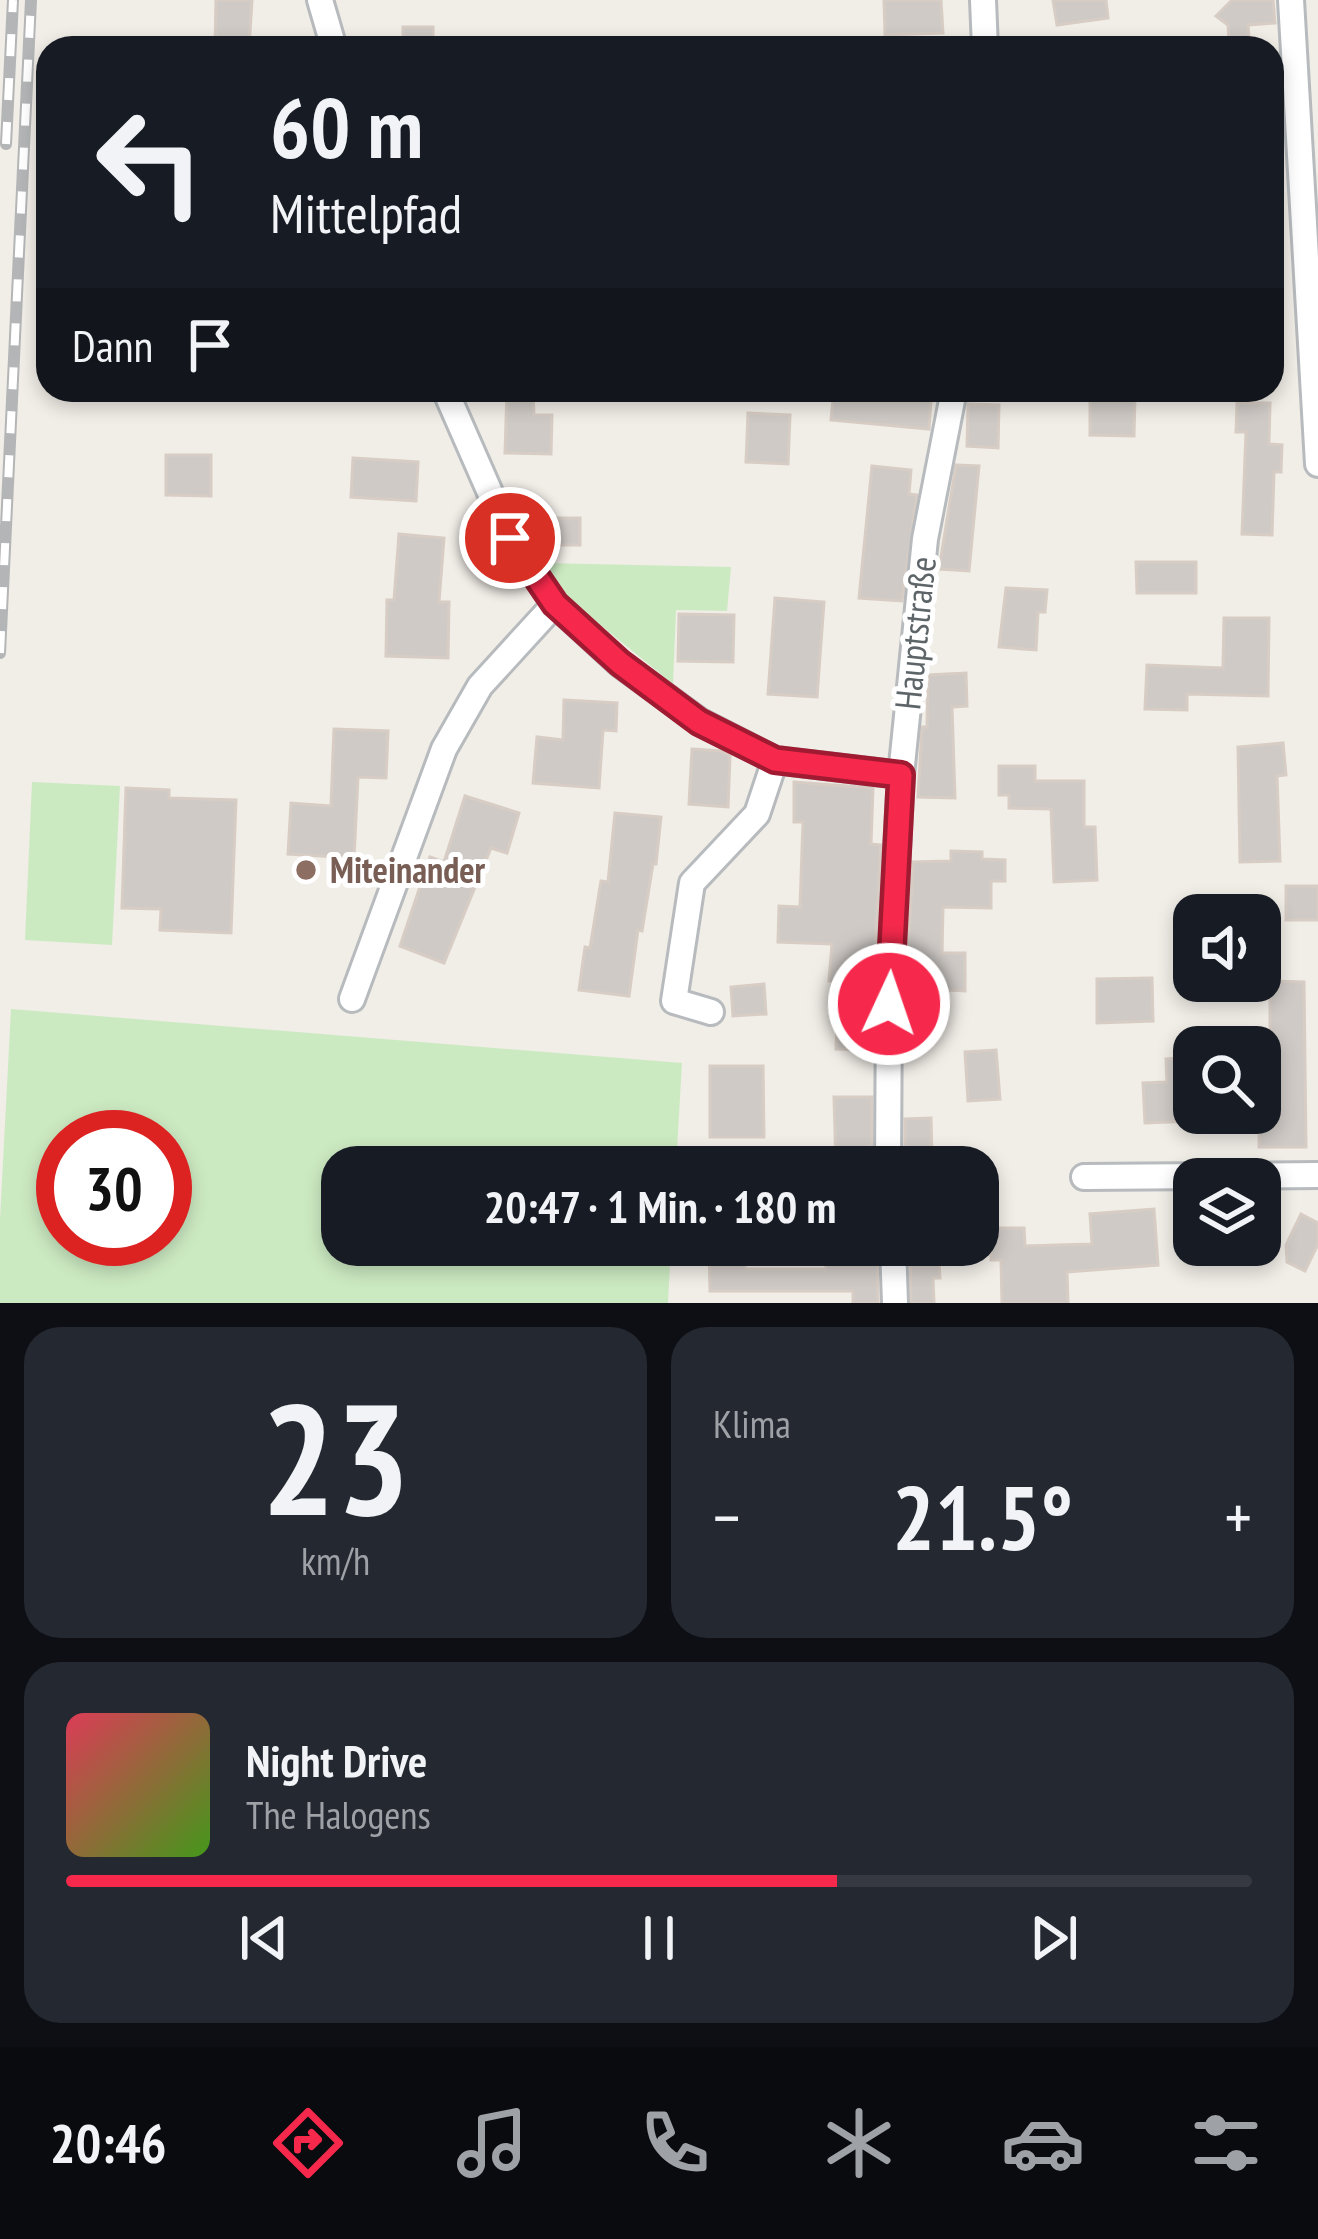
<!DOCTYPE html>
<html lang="de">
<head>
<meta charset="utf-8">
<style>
  :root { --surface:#171b24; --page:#242831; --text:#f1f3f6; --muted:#9ea1a6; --line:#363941; --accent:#f6294c }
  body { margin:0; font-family:"PT Sans Narrow",sans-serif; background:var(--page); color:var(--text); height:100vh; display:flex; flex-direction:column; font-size:45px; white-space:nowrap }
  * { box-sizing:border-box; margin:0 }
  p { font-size:39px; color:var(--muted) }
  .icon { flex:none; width:66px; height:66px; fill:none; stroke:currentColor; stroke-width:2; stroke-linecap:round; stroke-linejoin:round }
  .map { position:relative; height:1303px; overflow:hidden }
  .drawer { display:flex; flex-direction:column; gap:24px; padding:24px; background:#0d0f14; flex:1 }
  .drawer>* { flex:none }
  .banner { position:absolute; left:36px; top:36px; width:1248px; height:366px; border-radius:36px; box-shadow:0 6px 18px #0003; background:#171b24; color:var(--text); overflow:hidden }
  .controls { position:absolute; left:1173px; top:894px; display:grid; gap:24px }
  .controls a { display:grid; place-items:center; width:108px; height:108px; border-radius:24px; background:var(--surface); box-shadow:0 6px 18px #0003; font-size:60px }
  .speed { position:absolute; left:36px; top:1110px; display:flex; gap:24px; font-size:60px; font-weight:700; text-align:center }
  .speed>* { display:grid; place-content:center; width:156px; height:156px; border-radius:50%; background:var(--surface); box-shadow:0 6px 18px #0003; line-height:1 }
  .speed .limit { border:18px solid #d22; background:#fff; color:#111 }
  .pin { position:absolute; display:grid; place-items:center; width:102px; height:102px; color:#fff; margin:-51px; border:6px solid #fff; border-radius:50%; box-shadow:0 3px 12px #0007 }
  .me { position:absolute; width:132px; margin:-66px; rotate:3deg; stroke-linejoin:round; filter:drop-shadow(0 0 9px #0008) }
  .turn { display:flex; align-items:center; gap:42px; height:252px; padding:0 36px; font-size:54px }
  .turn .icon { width:156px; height:156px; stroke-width:2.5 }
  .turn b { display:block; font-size:84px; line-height:102px }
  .then { display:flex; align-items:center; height:114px; padding:0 36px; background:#0003; gap:24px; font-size:45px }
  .big { font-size:90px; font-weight:800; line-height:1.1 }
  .drawer .widget { flex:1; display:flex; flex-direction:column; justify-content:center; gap:18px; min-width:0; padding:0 42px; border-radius:36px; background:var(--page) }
  .drawer .dial { align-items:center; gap:0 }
  .dial b { font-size:156px; line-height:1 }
  .song { display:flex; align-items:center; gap:36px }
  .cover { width:144px; height:144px; border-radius:18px; background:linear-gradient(135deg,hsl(350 70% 55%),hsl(100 70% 35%)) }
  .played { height:12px; border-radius:6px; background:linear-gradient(90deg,var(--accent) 65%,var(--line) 65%) }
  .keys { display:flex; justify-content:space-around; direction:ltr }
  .heat { display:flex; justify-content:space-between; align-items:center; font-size:66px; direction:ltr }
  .drawer .tiles { flex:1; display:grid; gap:24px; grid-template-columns:1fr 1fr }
  .widget:last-child { grid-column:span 2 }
  .trip { position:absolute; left:321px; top:1146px; width:678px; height:120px; border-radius:36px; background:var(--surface); box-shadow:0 6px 18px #0003; font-weight:800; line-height:120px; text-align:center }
  .tab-bar { display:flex; height:192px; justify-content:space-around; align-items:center; background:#090b0e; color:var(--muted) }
  .tab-bar .icon { width:84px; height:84px }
  .tab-bar .active { color:var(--accent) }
  .tab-bar b { font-size:54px; color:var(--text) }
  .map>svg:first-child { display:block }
  .green { fill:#cceac2; fill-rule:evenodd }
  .building { fill:#cfcac6; stroke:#d7cdc5; stroke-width:3 }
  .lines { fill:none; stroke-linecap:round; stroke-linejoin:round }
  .minor-casing { stroke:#b7bbbe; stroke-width:30 }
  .minor { stroke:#fff; stroke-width:24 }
  .rail-casing { stroke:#b4b5b6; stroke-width:12 }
  .rail { stroke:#fff; stroke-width:8; stroke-dasharray:22; stroke-linecap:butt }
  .route-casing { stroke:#a01b31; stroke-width:30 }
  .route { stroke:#f6294c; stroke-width:21 }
  .education-dot { fill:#8d6e63; stroke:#fff; stroke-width:4.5 }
  .labels { text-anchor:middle; stroke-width:10; stroke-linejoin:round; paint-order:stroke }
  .street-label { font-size:36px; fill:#5e6568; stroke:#fff }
  .education-label { font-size:36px; font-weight:bold; fill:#785e54; stroke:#fff; text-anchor:start }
</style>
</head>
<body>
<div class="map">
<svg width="1318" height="1303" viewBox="0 0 1318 1303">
  <rect width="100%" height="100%" fill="#f1ede7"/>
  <path class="green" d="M543 563 731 567 727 611 676 610 673 684 571 601Z
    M32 782 120 786 112 945 25 940Z
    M11 1009 682 1063 676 1167H342V1245H671L668 1303H0V1220ZM63 1137H165V1239H63Z"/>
  <path class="building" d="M216 0H252L249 48H215Z
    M884 0H941L943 33 885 35Z
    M1053 0H1106L1108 18 1057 25Z
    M1232 0H1273L1275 23 1248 25 1249 38 1229 39 1228 25 1216 16Z
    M403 27H433V48H403Z
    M507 390H533L534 415H552L551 454 505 453Z
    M834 390 931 400 929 429 831 420Z
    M1090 396H1135L1134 436 1090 435Z
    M1237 403H1270L1269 444 1282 445 1281 472H1274L1272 535 1242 534 1246 432H1236Z
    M968 404 999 405 998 448 967 446Z
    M748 413 790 415 788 464 746 462Z
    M166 455H211V496L166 495Z
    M353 458 418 462 416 501 351 497Z
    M956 465 979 466 969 571 939 569Z
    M872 466 911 470 909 494 917 495 902 601 859 598Z
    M543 518H580V545H544Z
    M399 534 444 538 439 602H449L448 658 386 656 387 600H394Z
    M1136 562H1196V593H1137Z
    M1006 588 1047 590 1045 612H1038L1036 650 999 647Z
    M775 598 824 602 817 697 768 694Z
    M679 614 734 615 733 662 678 661Z
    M1224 618H1269L1268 696 1187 694V710L1145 709 1147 665 1223 668Z
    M966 673 967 706 952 707 955 798 918 797 922 727H927L928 675Z
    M564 700 617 703 616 731 603 730 599 788 533 783 537 737 563 740Z
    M334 729 388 731 386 778 358 777 354 858 288 854 291 803 331 806Z
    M1283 743 1286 775 1277 776 1280 861 1240 862 1238 747Z
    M692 749 721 751 730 756 728 807 689 804Z
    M999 766H1035V781H1084V827H1095L1097 880 1054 882 1051 809 1009 808V795H999Z
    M794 782 873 788 871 844 881 845 873 985 829 981 832 944 778 942 779 906 800 907 803 822H794Z
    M126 788 169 790V798L236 800 231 933 160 930 161 909 122 908Z
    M465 796 519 813 507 853 491 848 444 963 400 946 430 857 444 862Z
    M615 813 661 817 656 864H653L642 931 638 930 629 996 579 990 585 947 590 948 601 881 608 882Z
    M951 851 982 852V859L1005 860V881H991V908L943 907 942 953H965V991L906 988 913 862 951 861Z
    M1286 886H1318V920H1286Z
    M1152 978 1153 1021 1097 1023V979Z
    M1270 981 1304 982 1306 1147H1259L1260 1040H1270Z
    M764 984 766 1014 733 1016 731 987Z
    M837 1023 872 1024V1050L836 1049Z
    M996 1050 1000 1099 968 1101 965 1052Z
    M1194 1057V1121L1145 1123 1143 1083 1167 1082 1166 1059Z
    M710 1066H763L764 1137H710Z
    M834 1097H872V1167H836Z
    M931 1118 932 1158 905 1159V1119Z
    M1154 1209 1158 1265 1067 1272 1068 1303H1002L1001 1260H991V1252H978V1228H1024L1025 1246 1092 1244 1090 1214Z
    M1301 1214 1318 1223V1244L1305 1271 1287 1262 1286 1245Z
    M827 1245H877L878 1303H853V1291H710L709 1247 744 1246 745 1269H826Z
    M910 1245H938L940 1278H933L934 1303H911Z"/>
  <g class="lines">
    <g class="minor-casing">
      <path id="minor" d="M320 0 334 48
        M983 0 985 48
        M1291 0 1318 464
        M445 390 510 538 555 604 619 663 699 721 775 760 901 775
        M352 999 444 749 480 686 555 604
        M711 1012 674 1001 692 883 757 814 775 760
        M888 1167 889 999 901 775 925 539 954 390
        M1084 1177 1318 1175
        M893 1245 895 1303"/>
    </g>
    <use href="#minor" class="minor"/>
    <g class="rail-casing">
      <path id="rail" d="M6 144 13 0
        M0 653 31 0"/>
    </g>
    <use href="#rail" class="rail"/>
  </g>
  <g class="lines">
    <g class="route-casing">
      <path id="route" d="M510 538 555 604 620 663 699 722 775 760 901 775 889 1004"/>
    </g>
    <use href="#route" class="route"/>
  </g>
  <circle class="education-dot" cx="306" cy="870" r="12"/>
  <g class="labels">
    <g class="street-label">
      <text transform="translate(915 633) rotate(-84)" y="13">Hauptstraße</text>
    </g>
    <g class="education-label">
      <text x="330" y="883">Miteinander</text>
    </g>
  </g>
</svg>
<div class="controls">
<a><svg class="icon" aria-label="sound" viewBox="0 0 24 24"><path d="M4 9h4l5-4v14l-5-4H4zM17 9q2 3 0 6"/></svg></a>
<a><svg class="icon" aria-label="search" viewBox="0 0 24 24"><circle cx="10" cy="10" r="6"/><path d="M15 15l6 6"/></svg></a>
<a><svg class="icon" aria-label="layers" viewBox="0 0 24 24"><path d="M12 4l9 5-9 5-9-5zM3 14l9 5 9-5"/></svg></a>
</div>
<div class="speed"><div class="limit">30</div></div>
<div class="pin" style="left:510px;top:538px;background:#d93025"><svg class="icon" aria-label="arrive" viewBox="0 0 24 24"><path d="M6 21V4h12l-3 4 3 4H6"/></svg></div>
<svg class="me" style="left:889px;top:1004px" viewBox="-20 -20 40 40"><circle r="17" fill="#f6294c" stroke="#fff" stroke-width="3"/><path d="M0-11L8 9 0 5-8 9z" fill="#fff"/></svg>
<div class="trip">20:47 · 1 Min. · 180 m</div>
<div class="banner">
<div class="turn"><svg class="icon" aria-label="left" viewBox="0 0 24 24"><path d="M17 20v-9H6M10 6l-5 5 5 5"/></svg><div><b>60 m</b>Mittelpfad</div></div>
<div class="then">Dann<svg class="icon" aria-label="arrive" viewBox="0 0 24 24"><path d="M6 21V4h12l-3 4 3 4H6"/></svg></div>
</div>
</div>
<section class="drawer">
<div class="tiles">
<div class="widget dial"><b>23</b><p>km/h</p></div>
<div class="widget"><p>Klima</p>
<div class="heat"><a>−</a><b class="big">21.5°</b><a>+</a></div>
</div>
<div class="widget">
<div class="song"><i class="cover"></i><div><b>Night Drive</b><p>The Halogens</p></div></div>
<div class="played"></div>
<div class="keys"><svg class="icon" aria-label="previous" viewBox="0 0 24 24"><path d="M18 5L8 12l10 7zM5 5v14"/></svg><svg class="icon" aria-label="pause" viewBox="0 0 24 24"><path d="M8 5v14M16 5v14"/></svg><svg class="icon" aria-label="next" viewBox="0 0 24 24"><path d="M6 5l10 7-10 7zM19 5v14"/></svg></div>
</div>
</div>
</section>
<nav class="tab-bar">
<b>20:46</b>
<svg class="icon active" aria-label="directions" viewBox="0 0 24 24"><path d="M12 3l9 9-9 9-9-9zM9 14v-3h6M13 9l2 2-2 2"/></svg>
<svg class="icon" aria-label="music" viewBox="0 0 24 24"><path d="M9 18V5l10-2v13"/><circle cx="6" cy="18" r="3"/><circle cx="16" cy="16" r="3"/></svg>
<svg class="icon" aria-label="phone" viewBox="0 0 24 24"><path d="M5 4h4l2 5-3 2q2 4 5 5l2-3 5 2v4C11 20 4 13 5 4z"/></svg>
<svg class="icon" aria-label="climate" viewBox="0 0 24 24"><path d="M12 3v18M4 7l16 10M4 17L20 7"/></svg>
<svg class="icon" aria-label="car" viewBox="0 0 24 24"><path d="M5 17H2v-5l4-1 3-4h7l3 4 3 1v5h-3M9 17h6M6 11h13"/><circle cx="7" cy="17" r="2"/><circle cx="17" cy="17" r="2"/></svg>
<svg class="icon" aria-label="filters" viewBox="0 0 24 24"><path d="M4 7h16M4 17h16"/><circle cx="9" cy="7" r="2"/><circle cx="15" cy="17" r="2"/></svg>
</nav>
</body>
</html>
